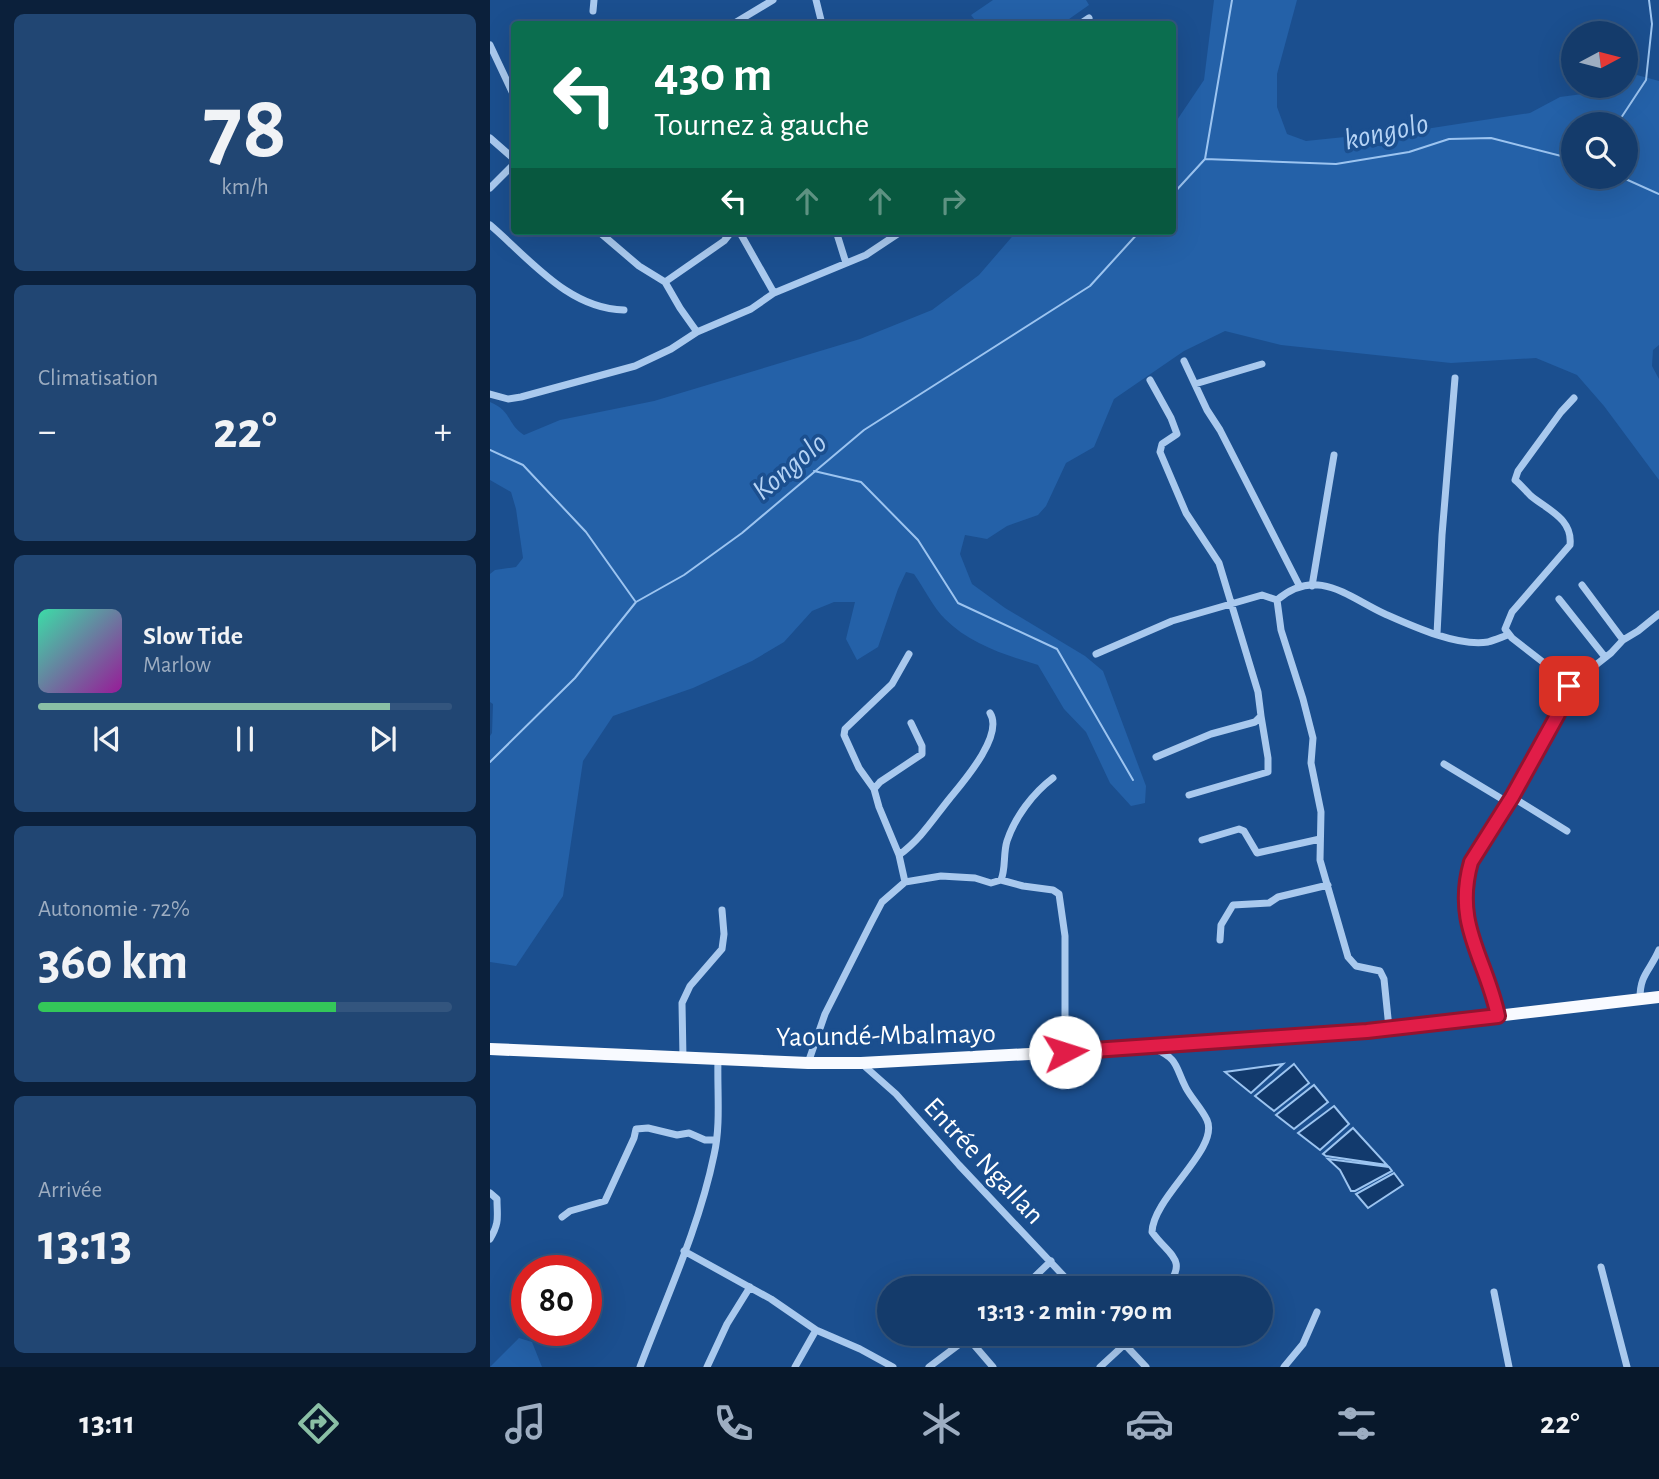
<!DOCTYPE html>
<html lang="fr">
<head>
<meta charset="utf-8">
<style>
  :root { --surface:#143b6b; --page:#214673; --text:#f1f3f6; --muted:#9dadc1; --line:#33557e; --accent:#8abfa5 }
  body { margin:0; font-family:"Alegreya Sans",sans-serif; background:var(--page); color:var(--text); height:100vh; display:flex; flex-direction:column; font-size:26px; white-space:nowrap }
  * { box-sizing:border-box; margin:0 }
  p { font-size:23px; color:var(--muted) }
  .icon { flex:none; width:38px; height:38px; fill:none; stroke:currentColor; stroke-width:2; stroke-linecap:round; stroke-linejoin:round }
  .map { position:relative; flex:1; overflow:hidden }
  .sheet { display:flex; flex-direction:column; gap:14px; padding:14px; background:#0b203b; width:490px }
  .sheet>* { flex:none }
  .guide { position:absolute; left:21px; top:21px; width:665px; height:214px; border-radius:7px; box-shadow:0 7px 28px #0002,0 0 0 2px var(--line); background:#0b6e4f; color:#fff; overflow:hidden }
  .needle { width:46px; rotate:83deg }
  .buttons { position:absolute; left:1071px; top:21px; display:grid; gap:14px }
  .buttons a { display:grid; place-items:center; width:77px; height:77px; border-radius:50%; background:var(--surface); box-shadow:0 7px 28px #0002,0 0 0 2px var(--line); font-size:35px }
  .speed { position:absolute; left:21px; top:1255px; display:flex; gap:14px; font-size:35px; font-weight:700; text-align:center }
  .speed>* { display:grid; place-content:center; width:91px; height:91px; border-radius:50%; background:var(--surface); box-shadow:0 7px 28px #0002,0 0 0 2px var(--line); line-height:1 }
  .speed .limit { border:10px solid #d22; background:#fff; color:#111 }
  .pin { position:absolute; display:grid; place-items:center; width:60px; height:60px; color:#fff; margin:-30px; border-radius:14px; box-shadow:0 4px 10px #0006 }
  .me { position:absolute; width:77px; margin:-38px; rotate:85deg; stroke-linejoin:round; filter:drop-shadow(0 0 5px #0008) }
  .turn { display:flex; align-items:center; gap:24px; height:147px; padding:0 28px; font-size:32px }
  .turn .icon { width:91px; height:91px; stroke-width:2.5 }
  .turn b { display:block; font-size:49px; line-height:60px }
  .lanes { display:flex; align-items:center; height:66px; padding:0 28px; background:#0003; justify-content:center; gap:35px; direction:ltr }
  .lanes .off { opacity:.35 }
  .big { font-size:52px; font-weight:600; line-height:1.1 }
  .sheet .card { flex:1; display:flex; flex-direction:column; justify-content:center; gap:10px; min-width:0; padding:0 24px; border-radius:10px; background:var(--page) }
  .sheet .dial { align-items:center; gap:0 }
  .dial b { font-size:91px; line-height:1 }
  .song { display:flex; align-items:center; gap:21px }
  .cover { width:84px; height:84px; border-radius:10px; background:linear-gradient(135deg,hsl(160 70% 55%),hsl(300 70% 35%)) }
  .played { height:7px; border-radius:4px; background:linear-gradient(90deg,var(--accent) 85%,var(--line) 85%) }
  .keys { display:flex; justify-content:space-around; direction:ltr }
  .heat { display:flex; justify-content:space-between; align-items:center; font-size:38px; direction:ltr }
  .charge { height:10px; border-radius:5px; background:linear-gradient(90deg,#34c759 72%,var(--line) 0) }
  .trip { position:absolute; left:387px; top:1276px; width:396px; height:70px; border-radius:35px; background:var(--surface); box-shadow:0 7px 28px #0002,0 0 0 2px var(--line); font-weight:600; line-height:70px; text-align:center }
  .tab-bar { display:flex; height:112px; justify-content:space-around; align-items:center; background:#08182b; color:var(--muted) }
  .tab-bar .icon { width:49px; height:49px }
  .tab-bar .selected { color:var(--accent) }
  .tab-bar b { font-size:32px; color:var(--text) }
  main { display:flex; flex:1; min-height:0 }
  .map>svg:first-child { display:block }
  .green { fill:#2461a8; fill-rule:evenodd }
  .water { fill:#123a6d; stroke:#9cc4f0; stroke-width:2 }
  .lines { fill:none; stroke-linecap:round; stroke-linejoin:round }
  .stream { stroke:#9cc4f0; stroke-width:2 }
  .minor { stroke:#a9c9ee; stroke-width:7 }
  .trunk { stroke:#f8faff; stroke-width:12 }
  .route-casing { stroke:#92132f; stroke-width:18 }
  .route { stroke:#e11d48; stroke-width:12 }
  .labels { text-anchor:middle; stroke-width:7; stroke-linejoin:round; paint-order:stroke }
  .street-label { font-size:28px; fill:#fff; stroke:#1b4f8f }
  .water-label { font-size:30px; font-style:italic; fill:#b5d3f5; stroke:#1b4f8f }
</style>
</head>
<body>
<main>
<section class="sheet">
<div class="card dial"><b>78</b><p>km/h</p></div>
<div class="card"><p>Climatisation</p>
<div class="heat"><a>−</a><b class="big">22°</b><a>+</a></div>
</div>
<div class="card">
<div class="song"><i class="cover"></i><div><b>Slow Tide</b><p>Marlow</p></div></div>
<div class="played"></div>
<div class="keys"><svg class="icon" aria-label="previous" viewBox="0 0 24 24"><path d="M18 5L8 12l10 7zM5 5v14"/></svg><svg class="icon" aria-label="pause" viewBox="0 0 24 24"><path d="M8 5v14M16 5v14"/></svg><svg class="icon" aria-label="next" viewBox="0 0 24 24"><path d="M6 5l10 7-10 7zM19 5v14"/></svg></div>
</div>
<div class="card"><p>Autonomie · 72%</p><b class="big">360 km</b><div class="charge"></div></div>
<div class="card"><p>Arrivée</p><b class="big">13:13</b></div>
</section>
<div class="map">
<svg width="1169" height="1367" viewBox="0 0 1169 1367">
  <rect width="100%" height="100%" fill="#1b4f8f"/>
  <path class="green" d="M503 0H596L599 5 572 24H488L481 15Z
    M724 0H807L787 74V107L797 134 816 141 942 128 1040 113 1070 97 1100 93 1111 86H1136V72L1169 81V345L1163 350 1162 366 1169 379V480L1114 406 1087 375 1046 358 961 363 791 345 735 331 694 351 624 399 604 447 576 463 556 506 548 515 517 526 497 539 475 535 470 554 482 584 515 608 595 656 613 671 656 786 655 803 641 806 620 783 596 732 574 709 548 665C515 655 480 644 455 619 443 607 434 588 424 574L416 572 408 589 388 647 367 660 356 639 365 602H344L322 611 294 642 262 661 203 688 123 716 93 761 73 896 26 966 0 962V736L2 733 3 704 0 702V574L5 570 26 567 33 558 26 509 21 492 0 480V402C22 411 17 424 34 435L70 420 164 401 370 339 442 310 489 275 527 231H682L683 126 714 80ZM1136 124V177H1083V124Z
    M29 1338 42 1342 52 1367H0Z"/>
  <path class="water" d="M793 1064 761 1093 735 1072Z
    M804 1064 819 1083 784 1111 765 1096Z
    M824 1085 838 1102 804 1129 786 1115Z
    M844 1106 859 1124 830 1150 808 1133Z
    M863 1128 897 1165 836 1156 833 1154Z
    M838 1159 899 1167 902 1171 865 1191H861L850 1170Z
    M904 1173 913 1185 878 1208 866 1194Z"/>
  <g class="lines">
    <path class="stream" d="M1127 124 1156 80 1162 24 1159 0
      M715 159 846 164 919 152 959 139 1001 138 1083 159
      M1131 177 1169 194
      M682 195 715 159 742 0
      M0 450 33 465 96 532 145 601
      M324 471 371 482 428 540 468 603 567 649 643 780
      M0 762 85 678 146 602 194 575 252 533 374 430 600 286 650 231"/>
    <path class="minor" d="M326 0 332 24
      M103 11 104 0
      M243 24 283 0
      M590 24 599 18
      M0 45 24 96
      M0 138 24 159
      M0 188 24 164
      M0 225C39 258 78 309 134 310
      M108 231 149 266 175 282 190 308 207 332
      M249 231 284 293
      M346 231 356 263
      M175 282 234 241 242 231
      M694 361 717 410 730 430 810 587
      M660 380 681 418 687 434 672 444 670 452 696 513 729 563 768 692 771 716 765 722 721 734 666 757
      M705 384 772 364
      M0 394 18 399 31 397 145 366 181 349 207 332 261 309 284 293 376 255 412 231
      M822 586 844 455
      M1069 599 1115 657
      M947 634 952 535 965 378
      M1133 640 1148 631 1169 614
      M606 654 682 621 772 595 787 600
      M1079 686 1121 653 1133 640 1092 585
      M954 764 1017 802
      M384 789 390 782 432 754V746L421 723
      M699 795 778 772V758L771 716
      M1022 797 1077 831
      M712 840 749 829 754 831 767 853 830 839
      M409 855C431 839 443 819 460 798 474 781 514 735 500 713
      M511 880C516 868 513 854 517 841 525 817 543 793 563 778
      M415 882 409 855 389 807 384 789 369 768 354 735 355 729 402 684 419 654
      M730 940 731 925 743 905 779 903 788 897 838 885
      M1150 998C1150 974 1160 971 1169 950
      M1008 1016C995 958 963 926 981 862L1022 797 1068 714 1079 686 1076 680 1022 638 1015 629 1022 612 1080 545C1083 519 1058 510 1041 496 1036 491 1031 485 1025 480L1028 471 1071 412 1084 398
      M899 1028 894 979 890 971 866 966 858 957 830 860 831 812 821 763 823 738 813 699 791 630 787 600C827 566 858 597 895 614 922 626 968 647 998 642 1005 640 1012 637 1018 635
      M665 1049C689 1059 685 1067 696 1088 702 1099 712 1109 717 1120 730 1149 663 1197 662 1232 679 1256 699 1259 676 1288
      M193 1058 192 1003 200 986 232 949 234 934 232 910
      M318 1063 335 1014 381 923 392 902 415 882 451 876 485 878 501 883 511 880 533 886 563 890 569 894 575 936V1052
      M371 1063 406 1094 469 1165 585 1288
      M0 1193 7 1199C7 1217 10 1222 0 1239
      M72 1217 80 1211 115 1201 144 1138 146 1129 158 1128 187 1135 199 1133 215 1140H226
      M194 1251 281 1299 326 1330 370 1349 403 1367
      M1111 1267 1137 1367
      M533 1288 561 1261
      M1004 1292 1019 1367
      M625 1334 656 1367
      M478 1338 503 1367
      M150 1367C176 1298 209 1228 224 1155 231 1125 227 1090 228 1059
      M217 1367 237 1324 260 1287
      M305 1367 326 1330
      M439 1367 483 1334
      M610 1367 635 1344
      M794 1367 813 1344 827 1312"/>
    <path class="trunk" d="M0 1049 318 1063H371L575 1052 878 1031 1169 997"/>
  </g>
  <g class="lines">
    <g class="route-casing">
      <path id="route" d="M575 1052 877 1031 1008 1016C996 958 963 925 981 862L1022 797 1068 714 1079 686"/>
    </g>
    <use href="#route" class="route"/>
  </g>
  <g class="labels">
    <g class="street-label">
      <text transform="translate(396 1034) rotate(-1)" y="10">Yaoundé-Mbalmayo</text>
      <text transform="translate(495 1160) rotate(47)" y="10">Entrée Ngallan</text>
    </g>
    <g class="water-label">
      <text transform="translate(896 131) rotate(-12)" y="10">kongolo</text>
      <text transform="translate(299 466) rotate(-40)" y="10">Kongolo</text>
    </g>
  </g>
</svg>
<div class="buttons">
<a><svg class="needle" viewBox="-14 -14 28 28"><path d="M0-13l5 13h-10z" fill="#e53935"/><path d="M0 13l5-13h-10z" fill="#9dadc1"/></svg></a>
<a><svg class="icon" aria-label="search" viewBox="0 0 24 24"><circle cx="10" cy="10" r="6"/><path d="M15 15l6 6"/></svg></a>
</div>
<div class="speed"><div class="limit">80</div></div>
<div class="pin" style="left:1079px;top:686px;background:#d93025"><svg class="icon" aria-label="arrive" viewBox="0 0 24 24"><path d="M6 21V4h12l-3 4 3 4H6"/></svg></div>
<svg class="me" style="left:575px;top:1052px" viewBox="-20 -20 40 40"><circle r="19" fill="#fff"/><path d="M0-13L10 11 0 6-10 11z" fill="#e11d48"/></svg>
<div class="trip">13:13 · 2 min · 790 m</div>
<div class="guide">
<div class="turn"><svg class="icon" aria-label="left" viewBox="0 0 24 24"><path d="M17 20v-9H6M10 6l-5 5 5 5"/></svg><div><b>430 m</b>Tournez à gauche</div></div>
<div class="lanes"><svg class="icon" aria-label="left" viewBox="0 0 24 24"><path d="M17 20v-9H6M10 6l-5 5 5 5"/></svg><svg class="icon off" aria-label="ahead" viewBox="0 0 24 24"><path d="M12 20V5M6 11l6-6 6 6"/></svg><svg class="icon off" aria-label="ahead" viewBox="0 0 24 24"><path d="M12 20V5M6 11l6-6 6 6"/></svg><svg class="icon off" aria-label="right" viewBox="0 0 24 24"><path d="M7 20v-9h11M14 6l5 5-5 5"/></svg></div>
</div>
</div>
</main>
<nav class="tab-bar">
<b>13:11</b>
<svg class="icon selected" aria-label="directions" viewBox="0 0 24 24"><path d="M12 3l9 9-9 9-9-9zM9 14v-3h6M13 9l2 2-2 2"/></svg>
<svg class="icon" aria-label="music" viewBox="0 0 24 24"><path d="M9 18V5l10-2v13"/><circle cx="6" cy="18" r="3"/><circle cx="16" cy="16" r="3"/></svg>
<svg class="icon" aria-label="phone" viewBox="0 0 24 24"><path d="M5 4h4l2 5-3 2q2 4 5 5l2-3 5 2v4C11 20 4 13 5 4z"/></svg>
<svg class="icon" aria-label="climate" viewBox="0 0 24 24"><path d="M12 3v18M4 7l16 10M4 17L20 7"/></svg>
<svg class="icon" aria-label="car" viewBox="0 0 24 24"><path d="M5 17H2v-5l4-1 3-4h7l3 4 3 1v5h-3M9 17h6M6 11h13"/><circle cx="7" cy="17" r="2"/><circle cx="17" cy="17" r="2"/></svg>
<svg class="icon" aria-label="filters" viewBox="0 0 24 24"><path d="M4 7h16M4 17h16"/><circle cx="9" cy="7" r="2"/><circle cx="15" cy="17" r="2"/></svg>
<b>22°</b>
</nav>
</body>
</html>
